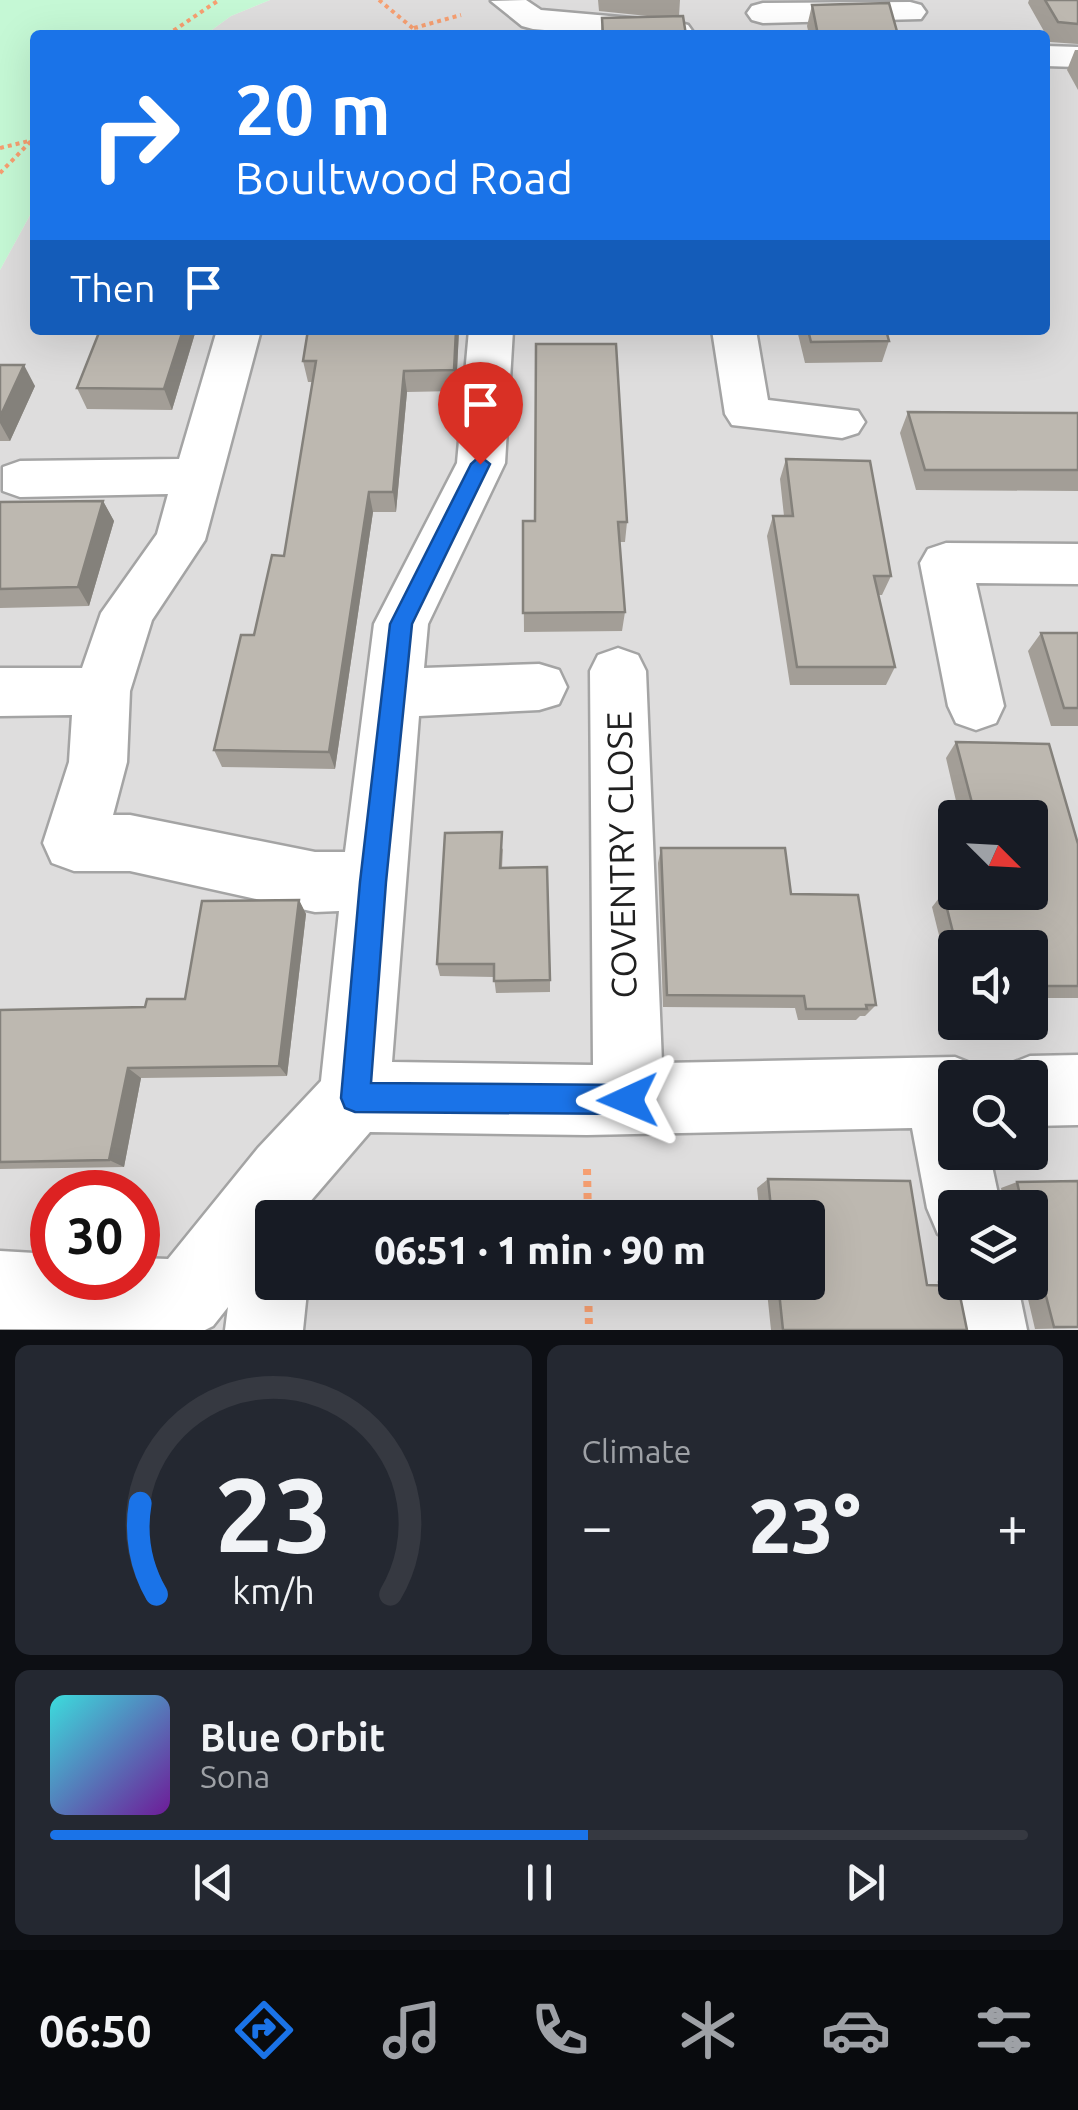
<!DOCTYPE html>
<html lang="en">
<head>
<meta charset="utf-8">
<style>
  :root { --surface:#171b24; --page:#242831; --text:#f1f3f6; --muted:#9ea1a6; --line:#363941; --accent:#1a73e8 }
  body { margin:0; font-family:Ubuntu,sans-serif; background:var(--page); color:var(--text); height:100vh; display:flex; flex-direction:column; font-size:38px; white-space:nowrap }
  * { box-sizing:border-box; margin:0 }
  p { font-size:32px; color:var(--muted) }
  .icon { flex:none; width:55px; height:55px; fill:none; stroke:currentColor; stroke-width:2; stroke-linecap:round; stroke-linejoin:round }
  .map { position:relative; height:1330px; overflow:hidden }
  .side { display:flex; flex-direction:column; gap:15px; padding:15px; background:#0d0f14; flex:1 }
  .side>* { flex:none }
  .banner { position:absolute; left:30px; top:30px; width:1020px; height:305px; border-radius:10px; box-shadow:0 10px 40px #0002; background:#1a73e8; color:#fff; overflow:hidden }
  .needle { width:65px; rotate:114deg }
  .tools { position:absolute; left:938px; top:800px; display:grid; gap:20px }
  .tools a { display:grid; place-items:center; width:110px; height:110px; border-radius:10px; background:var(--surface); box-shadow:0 10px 40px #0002; font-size:50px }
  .speed { position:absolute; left:30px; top:1170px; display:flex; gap:20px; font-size:50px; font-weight:700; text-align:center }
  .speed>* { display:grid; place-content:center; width:130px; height:130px; border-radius:50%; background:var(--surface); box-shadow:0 10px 40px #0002; line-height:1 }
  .speed .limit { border:15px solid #d22; background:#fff; color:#111 }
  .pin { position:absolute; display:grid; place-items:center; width:85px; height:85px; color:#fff; margin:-102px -42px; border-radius:50% 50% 50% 0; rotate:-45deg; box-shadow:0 0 10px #0007 }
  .pin .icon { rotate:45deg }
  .me { position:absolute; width:110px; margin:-55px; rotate:269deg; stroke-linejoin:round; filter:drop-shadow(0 0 8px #0008) }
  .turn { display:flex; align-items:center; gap:35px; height:210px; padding:0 40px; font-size:45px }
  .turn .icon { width:130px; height:130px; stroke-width:2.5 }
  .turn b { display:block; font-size:70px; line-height:85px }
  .then { display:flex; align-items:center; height:95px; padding:0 40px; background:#0003; gap:20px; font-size:38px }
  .big { font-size:75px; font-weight:800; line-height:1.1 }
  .side .widget { flex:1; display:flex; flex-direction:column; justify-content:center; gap:15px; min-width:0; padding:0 35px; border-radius:15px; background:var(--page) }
  .side .dial { align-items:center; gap:0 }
  .dial svg { height:260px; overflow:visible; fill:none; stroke:var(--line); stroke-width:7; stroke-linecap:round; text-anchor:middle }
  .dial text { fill:var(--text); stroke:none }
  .song { display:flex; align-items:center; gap:30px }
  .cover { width:120px; height:120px; border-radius:15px; background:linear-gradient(135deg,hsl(180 70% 55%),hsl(280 70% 35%)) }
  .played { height:10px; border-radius:5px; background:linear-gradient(90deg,var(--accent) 55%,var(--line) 55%) }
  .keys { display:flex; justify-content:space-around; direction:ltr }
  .heat { display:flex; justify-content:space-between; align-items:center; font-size:55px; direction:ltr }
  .side .tiles { flex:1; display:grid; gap:15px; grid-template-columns:1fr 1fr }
  .widget:last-child { grid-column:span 2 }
  .trip { position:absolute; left:255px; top:1200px; width:570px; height:100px; border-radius:10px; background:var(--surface); box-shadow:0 10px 40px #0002; font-weight:800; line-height:100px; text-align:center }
  .tabs { display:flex; height:160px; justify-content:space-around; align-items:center; background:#090b0e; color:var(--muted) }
  .tabs .icon { width:70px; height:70px }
  .tabs .current { color:var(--accent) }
  .tabs b { font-size:45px; color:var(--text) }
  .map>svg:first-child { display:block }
  .residential { fill:#dedddd; fill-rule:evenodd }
  .park { fill:#c5f8d5 }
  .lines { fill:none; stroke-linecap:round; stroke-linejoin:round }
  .minor-casing { stroke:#a4a4a4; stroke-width:5 }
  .path-far1 { stroke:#f69f71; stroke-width:4; stroke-dasharray:4 4; stroke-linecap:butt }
  .path { stroke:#f69f71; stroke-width:8; stroke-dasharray:6 6; stroke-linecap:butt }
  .minor { fill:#fff; fill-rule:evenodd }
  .wall { fill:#a39e97 }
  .shaded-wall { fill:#84817b }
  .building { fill:#bdb8b0; stroke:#84817b; stroke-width:2.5 }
  .route { fill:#1a73e8; stroke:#114b97; stroke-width:2.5 }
  .labels { text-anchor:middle; stroke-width:10; stroke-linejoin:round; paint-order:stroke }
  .street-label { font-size:35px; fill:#202020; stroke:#fff }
</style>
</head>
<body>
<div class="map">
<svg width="1078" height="1330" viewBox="0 0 1078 1330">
  <rect width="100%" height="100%" fill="#f0efe6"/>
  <path class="residential" d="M270 0H1078V1330H0V270L35 206V330H1045V35H205L231 16ZM955 818H1030V892H955ZM955 948H1030V1022H955ZM955 1078H1030V1152H955ZM52 1192H138V1278H52ZM955 1208H1030V1282H955ZM272 1218H808V1282H272Z"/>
  <path class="park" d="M0 0H270L231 16 205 35H35V206L0 270Z"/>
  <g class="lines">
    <g class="minor-casing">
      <path id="minor" d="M526 0 541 10 677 22 688 25 693 32 603 35 533 29 522 26 491 1Z
        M910 2 921 5 926 12 921 19 763 23 752 20 747 13 752 6 763 3Z
        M1045 46 1078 47V67L1045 66Z
        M217 330H261L205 540 152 620 130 691 127 762 113 815H130L315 852H345L374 624 457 463 469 330H513L505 463 428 624 424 668 539 664 559 670 567 687 559 704 539 710 419 716 392 1062 593 1065 590 671 598 655 618 648 638 655 646 671 662 1063 955 1057 980 1067 984 1078H955V1152H989L1001 1208H955V1241L938 1234 927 1208 912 1128 587 1135 370 1132 296 1218H272V1282H308L303 1330H225L228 1307 213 1326 205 1330 0 1329V1251L52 1254V1278H138V1258L168 1259 258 1148 321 1081 339 911 315 912 130 871H74L52 863 43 843 69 762 72 715 0 716V668H82L101 613 157 534 168 494 20 497 3 491V467L20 461 179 459Z
        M712 330H756L768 400 858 411 865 422 858 433 842 438 732 425 725 414Z
        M946 543 1078 544V584L976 583 1004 706 996 723 976 730 956 723 948 706 920 563 928 549Z
        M1078 1055V1125L1030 1126V1078H1001L1005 1066 1030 1056Z
        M955 1253V1282H1017L1027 1330H949L940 1282Z"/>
    </g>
    <path class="path-far1" d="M379 0 421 35
      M414 28 461 15
      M167 35 219 0
      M0 148 29 141
      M0 173 35 137"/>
    <path class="path" d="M587 1169 588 1218
      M588 1282 589 1330"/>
    <use href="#minor" class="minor"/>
  </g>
  <path class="wall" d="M598 0H680L679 16 686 35H601L602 18 657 17 599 11Z
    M1029 0H1078V44L1050 42 1028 3Z
    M812 5 898 35H809L807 26Z
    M1075 50H1078V90L1067 70Z
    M100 330H196L172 410 87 409 77 388Z
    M308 330H459L456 391 407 392 396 512H373L335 769 222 767 214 750 284 556 312 382H308L303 361Z
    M797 330H886L889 341 882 362 805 363Z
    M0 365 35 386 10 441H0Z
    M908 412 1078 413V491L916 490 900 433Z
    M786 459 891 576 882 595H878L895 667 886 685H790L767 536 773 516H784L780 479Z
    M103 501 114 521 89 606 0 608V502Z
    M523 521 627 522 625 542H619L625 612 622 631 524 632Z
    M1041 633H1078V726H1051L1028 651Z
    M956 742 1078 844V998H1035L1036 1002 1030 1006V948H955V1000L932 907 943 893 1030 892V818H960L946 758Z
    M503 848 502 868 550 980V992L496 993 494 977 440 976 437 964Z
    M661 848 791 894 876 1005 865 1016H860L856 1020H798L795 1008 663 1007 658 863Z
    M299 900 306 914 287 1076 141 1078 124 1167 0 1169V1010L145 1007 185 999Z
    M768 1179 927 1285 967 1330H771L766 1282H808V1218H760L757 1188Z
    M1078 1181V1328L1035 1329 1024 1282H1030V1208H1005L1001 1188 1017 1182Z"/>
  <path class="shaded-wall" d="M183 330H196L172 410 164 389Z
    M456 330H459L456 391 454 370Z
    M24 365 35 386 10 441 0 423V417Z
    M404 371 407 392 396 512 393 492Z
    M369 492 373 512 335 769 329 752Z
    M103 501 114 521 89 606 78 587Z
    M299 900 306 914 287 1076 279 1066Z
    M128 1068 141 1078 124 1167 109 1160Z"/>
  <path class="building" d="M1045 0H1078V24L1058 22Z
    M889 3 898 35H818L812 5Z
    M683 16 686 35H603L602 18Z
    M100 330H183L164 389 77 388Z
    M308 330H456L454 370 404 371 393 492H369L329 752 214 750 241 635H254L272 555 284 556 316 361H303Z
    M808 330H886L889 341 811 342Z
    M536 344H616L627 522H618L625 612 523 613V521H535Z
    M0 365H24L0 417Z
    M908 412 1078 413V470H925Z
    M786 459 870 461 891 576H874L895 667H797L773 516H793Z
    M103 501 78 587 0 589V502Z
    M1041 633H1078V708H1064Z
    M956 742 1049 744 1078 844V986H1031L1036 1002H1030V948H957L943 893 1030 892V818H976Z
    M502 832 500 868 547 867 550 980 494 981V964H437L445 833Z
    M661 848H785L791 894 858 895 876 1005H866L867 1009H806L804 996 667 995Z
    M299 900 279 1066 128 1068 109 1160 0 1162V1010L145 1007 147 999H185L202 901Z
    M768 1179 910 1181 927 1285 958 1286 967 1330H783L778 1282H808V1218H772Z
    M1078 1181V1327H1054L1030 1234V1208H1023L1017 1182Z"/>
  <path class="route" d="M480 456 490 464 412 624 386 882 371 1083 628 1085 638 1089 642 1100 638 1110 628 1114 355 1112 345 1108 341 1098 360 882 390 624 471 464Z"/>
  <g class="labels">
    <g class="street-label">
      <text transform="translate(622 855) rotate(-91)" y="12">COVENTRY CLOSE</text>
    </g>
  </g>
</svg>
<div class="tools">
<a><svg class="needle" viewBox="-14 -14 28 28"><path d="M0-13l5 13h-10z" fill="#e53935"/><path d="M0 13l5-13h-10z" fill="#9ea1a6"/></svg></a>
<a><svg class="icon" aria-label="sound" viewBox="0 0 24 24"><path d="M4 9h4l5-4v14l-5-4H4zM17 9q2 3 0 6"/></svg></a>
<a><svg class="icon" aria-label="search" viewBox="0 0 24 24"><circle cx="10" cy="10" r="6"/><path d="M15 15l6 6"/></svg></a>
<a><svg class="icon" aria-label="layers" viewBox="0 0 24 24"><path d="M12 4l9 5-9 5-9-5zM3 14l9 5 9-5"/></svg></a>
</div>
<div class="speed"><div class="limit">30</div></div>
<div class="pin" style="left:480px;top:464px;background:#d93025"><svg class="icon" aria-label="arrive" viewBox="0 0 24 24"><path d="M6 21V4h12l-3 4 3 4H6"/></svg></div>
<svg class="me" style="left:628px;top:1100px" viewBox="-20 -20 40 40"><path d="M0-17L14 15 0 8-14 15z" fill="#1a73e8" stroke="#fff" stroke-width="4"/></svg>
<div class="trip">06:51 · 1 min · 90 m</div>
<div class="banner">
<div class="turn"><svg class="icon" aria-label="right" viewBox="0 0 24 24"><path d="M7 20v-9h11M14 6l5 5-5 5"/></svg><div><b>20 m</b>Boultwood Road</div></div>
<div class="then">Then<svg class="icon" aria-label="arrive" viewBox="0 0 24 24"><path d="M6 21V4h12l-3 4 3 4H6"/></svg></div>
</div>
</div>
<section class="side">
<div class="tiles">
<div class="widget dial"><svg viewBox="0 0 100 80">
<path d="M14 69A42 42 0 1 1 86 69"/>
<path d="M14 69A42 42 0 0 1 9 41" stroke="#1a73e8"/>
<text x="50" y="56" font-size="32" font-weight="700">23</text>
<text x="50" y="72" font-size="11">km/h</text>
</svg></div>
<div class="widget"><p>Climate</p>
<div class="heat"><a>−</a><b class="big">23°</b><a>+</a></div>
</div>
<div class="widget">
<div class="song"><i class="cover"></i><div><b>Blue Orbit</b><p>Sona</p></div></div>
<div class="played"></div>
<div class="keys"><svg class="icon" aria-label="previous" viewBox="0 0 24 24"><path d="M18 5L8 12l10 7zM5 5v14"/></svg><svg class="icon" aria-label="pause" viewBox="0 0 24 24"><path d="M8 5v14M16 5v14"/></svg><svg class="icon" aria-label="next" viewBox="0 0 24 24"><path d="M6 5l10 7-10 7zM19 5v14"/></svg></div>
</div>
</div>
</section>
<nav class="tabs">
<b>06:50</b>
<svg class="icon current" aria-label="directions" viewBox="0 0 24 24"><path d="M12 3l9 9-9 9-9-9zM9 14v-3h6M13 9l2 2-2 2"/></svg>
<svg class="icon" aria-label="music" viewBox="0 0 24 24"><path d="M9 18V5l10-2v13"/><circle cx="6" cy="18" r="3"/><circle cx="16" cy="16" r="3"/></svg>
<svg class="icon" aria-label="phone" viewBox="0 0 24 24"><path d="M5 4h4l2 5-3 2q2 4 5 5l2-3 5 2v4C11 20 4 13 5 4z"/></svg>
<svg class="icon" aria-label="climate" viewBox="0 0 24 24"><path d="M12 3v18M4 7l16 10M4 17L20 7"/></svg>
<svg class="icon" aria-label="car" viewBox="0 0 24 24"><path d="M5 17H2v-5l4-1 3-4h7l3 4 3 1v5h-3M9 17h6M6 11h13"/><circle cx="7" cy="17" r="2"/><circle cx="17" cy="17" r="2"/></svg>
<svg class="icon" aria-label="filters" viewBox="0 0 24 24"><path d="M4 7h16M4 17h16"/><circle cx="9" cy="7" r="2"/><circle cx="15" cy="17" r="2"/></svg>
</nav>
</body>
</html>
